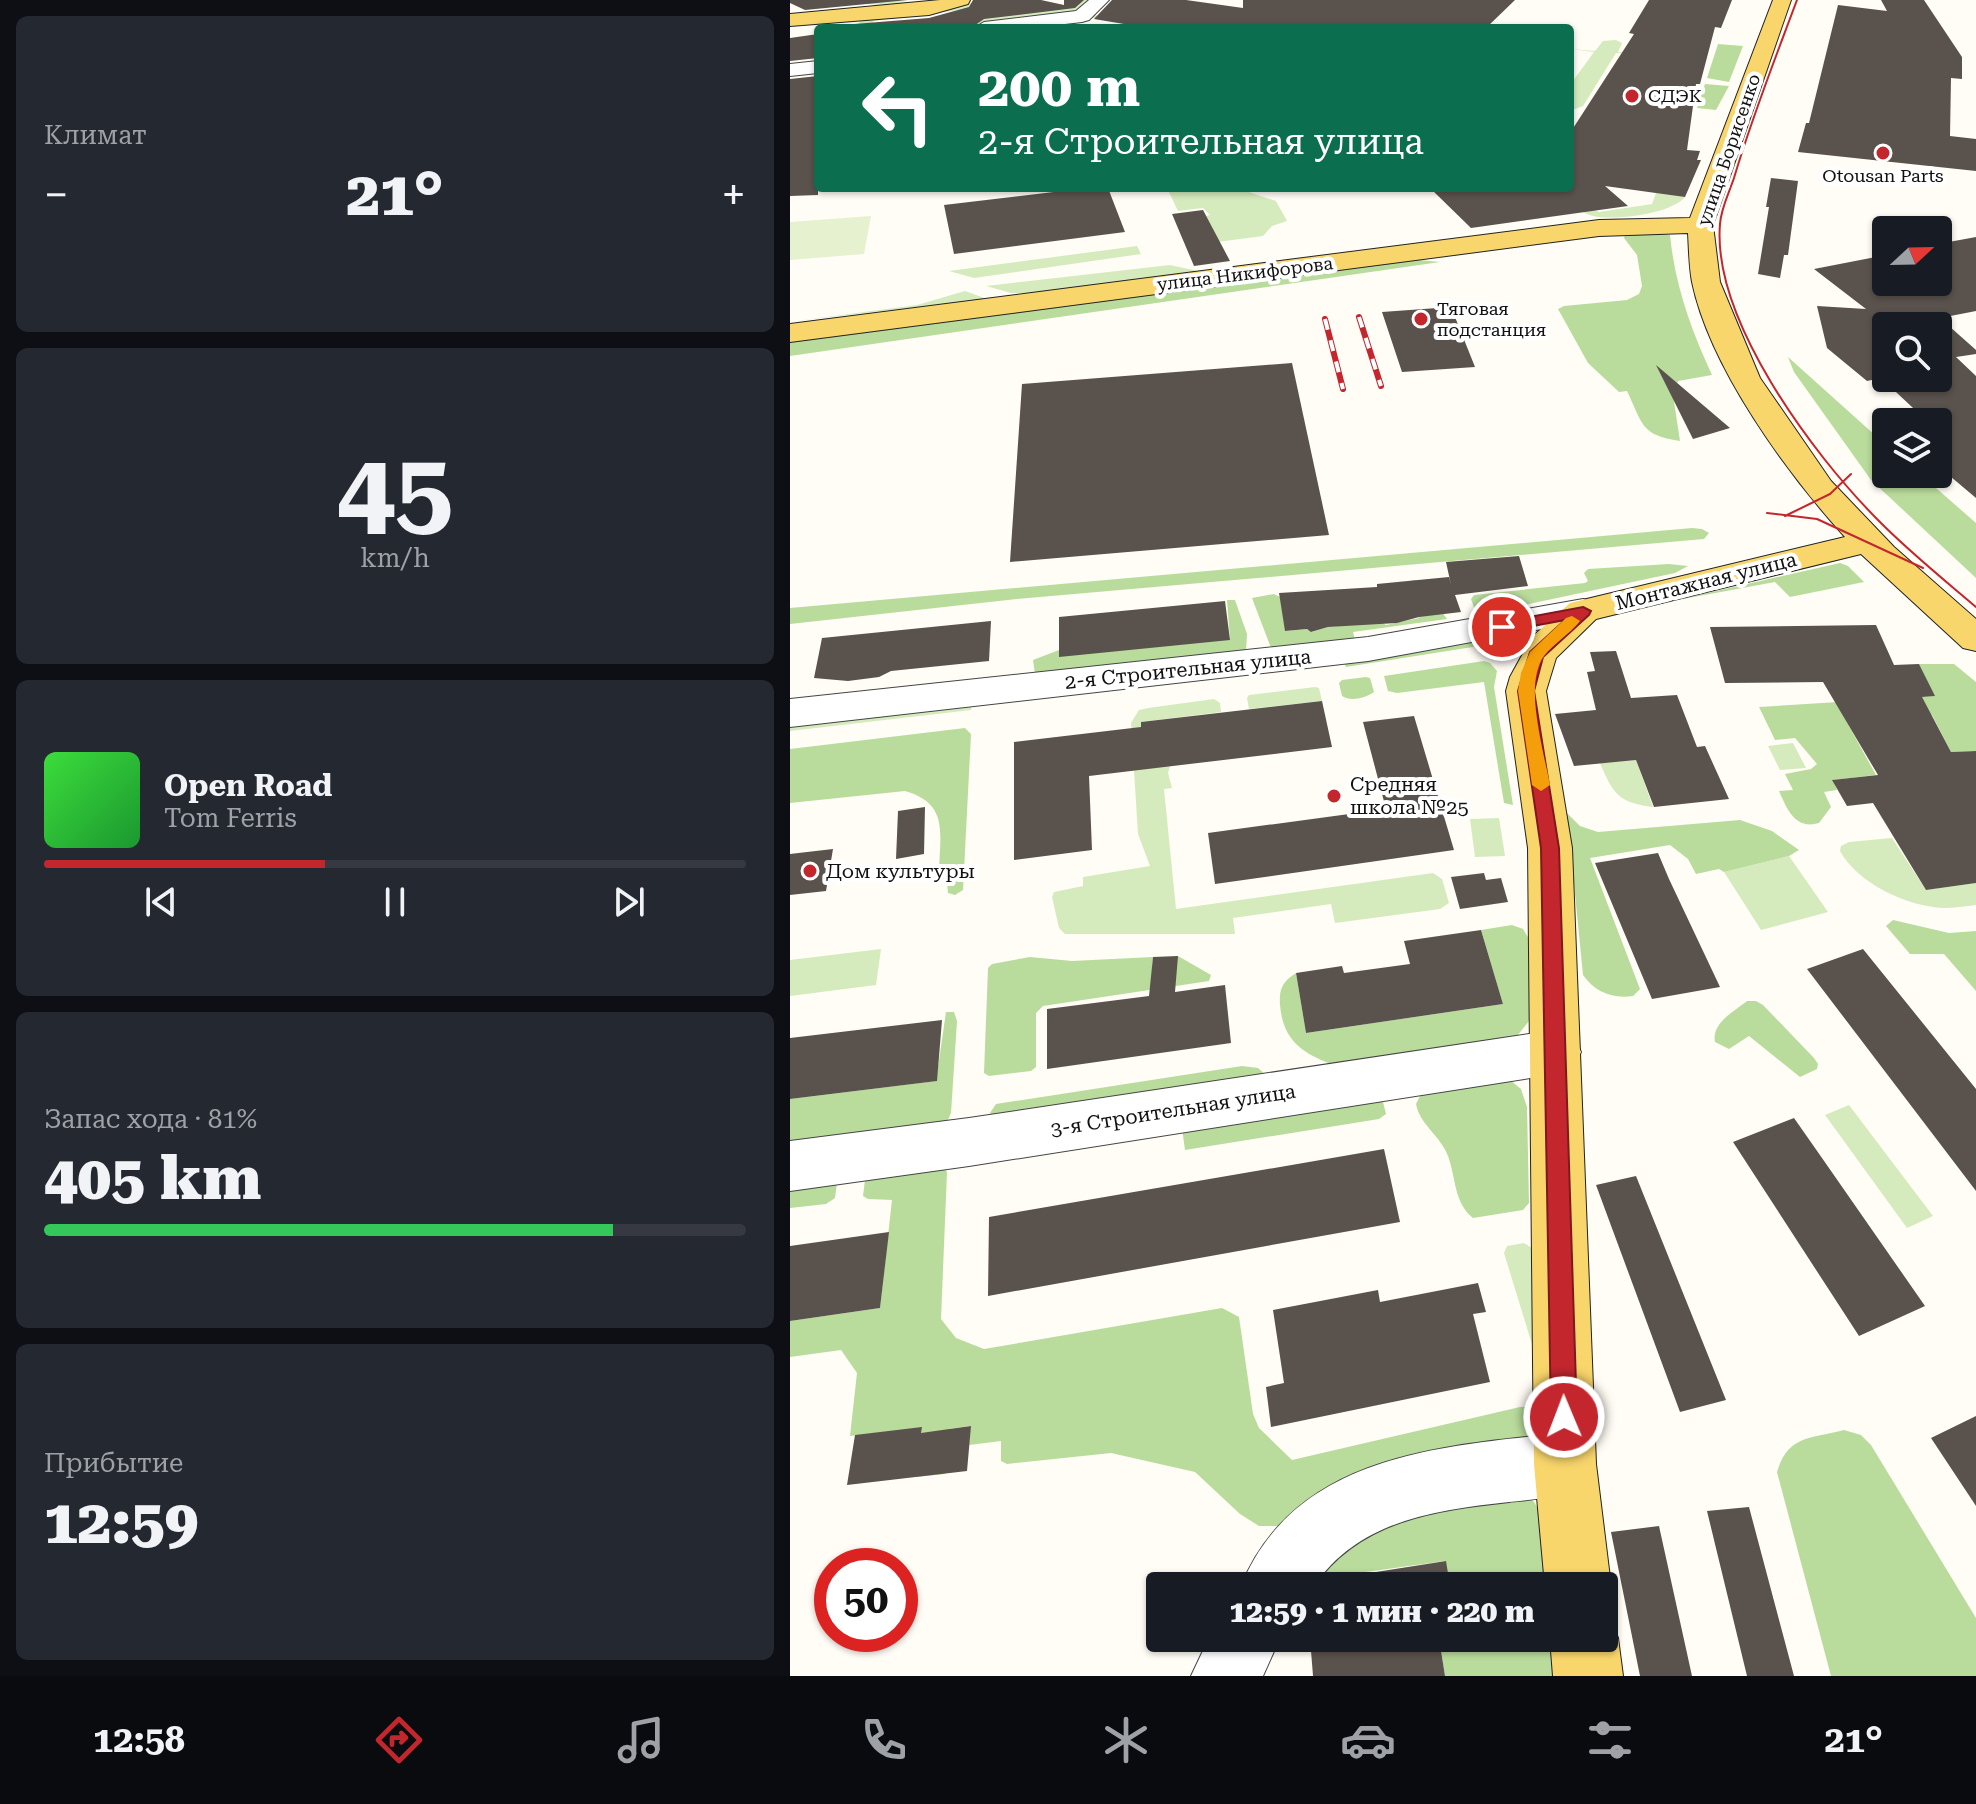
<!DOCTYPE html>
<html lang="ru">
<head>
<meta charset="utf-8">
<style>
  :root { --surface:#171b24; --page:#242831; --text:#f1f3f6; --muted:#9ea1a6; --line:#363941; --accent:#c4262e }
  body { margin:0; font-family:"Roboto Serif",serif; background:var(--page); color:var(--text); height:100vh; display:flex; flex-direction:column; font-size:30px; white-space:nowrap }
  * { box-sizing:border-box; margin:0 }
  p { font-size:26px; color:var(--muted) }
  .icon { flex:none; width:44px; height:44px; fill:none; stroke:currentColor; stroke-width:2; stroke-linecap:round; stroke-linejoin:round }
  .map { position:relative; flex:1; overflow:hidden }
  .side { display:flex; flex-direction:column; gap:16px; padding:16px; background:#0d0f14; width:790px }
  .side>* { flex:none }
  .guide { position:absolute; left:24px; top:24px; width:760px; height:168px; border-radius:8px; box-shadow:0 2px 6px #0004; background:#0b6e4f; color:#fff; overflow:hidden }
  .needle { width:52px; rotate:68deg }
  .controls { position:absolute; left:1082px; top:216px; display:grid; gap:16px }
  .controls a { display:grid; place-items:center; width:80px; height:80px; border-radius:8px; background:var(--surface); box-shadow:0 2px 6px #0004; font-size:40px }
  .speed { position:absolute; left:24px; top:1548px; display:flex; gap:16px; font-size:40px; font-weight:700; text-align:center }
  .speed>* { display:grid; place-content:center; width:104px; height:104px; border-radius:50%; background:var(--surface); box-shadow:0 2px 6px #0004; line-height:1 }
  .speed .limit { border:12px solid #d22; background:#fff; color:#111 }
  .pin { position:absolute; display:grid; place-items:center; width:68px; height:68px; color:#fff; margin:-34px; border:4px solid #fff; border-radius:50%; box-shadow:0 2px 8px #0007 }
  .me { position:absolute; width:88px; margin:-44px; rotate:359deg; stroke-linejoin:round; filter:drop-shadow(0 0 6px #0008) }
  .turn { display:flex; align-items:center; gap:28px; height:168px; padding:0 32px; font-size:36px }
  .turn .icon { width:104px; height:104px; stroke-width:2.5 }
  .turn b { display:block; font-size:56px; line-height:68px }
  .big { font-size:60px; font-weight:800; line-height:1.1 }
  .side .card { flex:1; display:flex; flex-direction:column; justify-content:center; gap:12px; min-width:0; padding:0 28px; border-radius:12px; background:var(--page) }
  .side .dial { align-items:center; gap:0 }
  .dial b { font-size:104px; line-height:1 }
  .song { display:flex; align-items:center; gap:24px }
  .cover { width:96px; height:96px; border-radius:12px; background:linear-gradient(135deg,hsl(120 70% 55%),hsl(130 70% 35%)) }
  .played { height:8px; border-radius:4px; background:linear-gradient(90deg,var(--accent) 40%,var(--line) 40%) }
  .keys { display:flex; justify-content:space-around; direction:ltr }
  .heat { display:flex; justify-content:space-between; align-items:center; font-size:44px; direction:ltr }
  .charge { height:12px; border-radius:6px; background:linear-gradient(90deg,#34c759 81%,var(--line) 0) }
  .trip { position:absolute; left:356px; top:1572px; width:472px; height:80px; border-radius:8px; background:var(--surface); box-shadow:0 2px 6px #0004; font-weight:800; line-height:80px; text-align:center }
  .menu { display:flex; height:128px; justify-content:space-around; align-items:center; background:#090b0e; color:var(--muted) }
  .menu .icon { width:56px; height:56px }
  .menu .on { color:var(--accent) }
  .menu b { font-size:36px; color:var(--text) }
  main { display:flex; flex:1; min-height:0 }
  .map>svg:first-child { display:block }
  .green { fill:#d5ebbd }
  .forest { fill:#b9dc9c }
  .pitch { fill:#e6f2cf }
  .building { fill:#5a524d; fill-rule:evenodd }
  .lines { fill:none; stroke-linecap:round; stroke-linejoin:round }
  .minor-casing { stroke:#444; stroke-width:2 }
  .major-casing { stroke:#222; stroke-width:2 }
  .minor { fill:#fff; fill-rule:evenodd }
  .major { fill:#f9d66b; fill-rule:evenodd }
  .tram { stroke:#c4262e; stroke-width:2 }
  .rail-casing { stroke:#c4262e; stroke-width:6 }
  .rail { stroke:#fff; stroke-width:4; stroke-dasharray:11; stroke-linecap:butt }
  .route { fill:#c4262e; stroke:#7f191e; stroke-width:2 }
  .slow { fill:#f59e0b }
  .poi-dot { fill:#c4262e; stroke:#fff; stroke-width:3 }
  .labels { text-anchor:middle; stroke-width:8; stroke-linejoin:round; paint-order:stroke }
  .far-poi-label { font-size:18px; fill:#111; stroke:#fff; text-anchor:start }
  .far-street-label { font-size:18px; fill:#111; stroke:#fff }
  .street-label { font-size:20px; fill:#111; stroke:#fff }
  .poi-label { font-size:20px; fill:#111; stroke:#fff; text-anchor:start }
</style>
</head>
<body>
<main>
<section class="side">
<div class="card"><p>Климат</p>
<div class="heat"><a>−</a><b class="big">21°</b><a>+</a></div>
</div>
<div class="card dial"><b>45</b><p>km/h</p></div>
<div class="card">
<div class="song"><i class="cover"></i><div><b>Open Road</b><p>Tom Ferris</p></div></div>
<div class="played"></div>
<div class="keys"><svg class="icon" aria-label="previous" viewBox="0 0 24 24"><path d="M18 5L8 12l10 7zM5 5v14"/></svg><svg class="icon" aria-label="pause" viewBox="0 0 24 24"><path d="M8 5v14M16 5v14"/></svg><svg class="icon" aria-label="next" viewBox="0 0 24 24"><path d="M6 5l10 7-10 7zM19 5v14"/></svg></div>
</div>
<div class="card"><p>Запас хода · 81%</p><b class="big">405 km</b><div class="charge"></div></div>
<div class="card"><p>Прибытие</p><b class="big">12:59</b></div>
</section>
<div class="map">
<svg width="1186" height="1676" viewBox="0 0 1186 1676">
  <rect width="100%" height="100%" fill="#fffdf5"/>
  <path class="green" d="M17 0H94L172 6 192 0H213L265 9 287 0H300L287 14 486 28 265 16 166 28 170 10 83 21 84 25 65 28 72 19 154 9Z
    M826 40 832 43 828 52 937 60 826 53 793 106 780 111V85L804 52 780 49 805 51 813 41Z
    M871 179 898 190 886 189 883 195 895 197C881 214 825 221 803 216 790 213 776 200 765 193L809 212 862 204Z
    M377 188C397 188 417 190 435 188 450 187 472 197 486 201L497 221 482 226 473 236 404 245 393 221 420 215 413 208 388 211Z
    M347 246 351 254 184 278 159 271Z
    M380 265 408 271 459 265 244 293H221L196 286Z
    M175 291 197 299 6 321 127 305Z
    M525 687 529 688 532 701 459 709 457 698 459 695Z
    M424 699 430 703 431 712 351 722 380 766 378 773 382 788 374 789 386 909 643 873 652 879 659 903 650 909 545 923 541 904 443 918 445 934H275L269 928 262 897 264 892 293 886V877L360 866 348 834 341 723 349 710 358 708Z
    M182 702 181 710 0 731V723Z
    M1003 743 1016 768 990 770 978 746Z
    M846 760 863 807C829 803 823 794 810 763Z
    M709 818 715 856 685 857 680 819Z
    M1102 838 1136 890 1186 883V905C1175 906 1164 908 1154 908 1118 907 1067 883 1050 851L1051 846 1059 842Z
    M999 856 1038 912 971 930 934 872Z
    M91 949 86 985 0 996V960Z
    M1059 1105 1143 1216 1117 1228 1035 1115Z
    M734 1243 742 1248 745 1354 714 1253 717 1246Z"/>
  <path class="forest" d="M928 44 953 46 939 82 917 78Z
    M915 84 939 86 926 110 907 108Z
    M865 233 880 235C885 286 901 329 922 375L888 381 883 395 890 441C850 435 853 424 837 391L829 392 798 363 768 309 774 306 837 300 849 294 852 286 847 255 834 238 835 235Z
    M629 260 650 262 0 356V339Z
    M998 357 1096 445V474H1130L1186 523V578L1081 480 1004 372Z
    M902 528 912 529 919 533 914 539 227 599 0 624V608Z
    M1050 563 1058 566 1074 582 1000 597 985 582 882 601Z
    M879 564 898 566 885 573 691 614 686 613 681 599 684 595 795 583 798 581 794 573 798 569Z
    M625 580 630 581 657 619 563 632 565 640 481 648 462 598 484 594 490 597 496 631 517 629 522 632 538 627 591 622 596 625 629 618 619 581Z
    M437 600H445L457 634 456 652 245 674 243 660 269 650V656L440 639Z
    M686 639 690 641 689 646 556 667 553 660Z
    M694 661 700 663 707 671 704 687 723 805 714 803 694 682 607 693 598 691 594 676Z
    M1129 664H1164L1186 682V751L1161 752 1142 715 1054 717 1086 775 1043 780 1047 790 1034 792 1041 807 1029 823C1005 830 997 809 989 791L1003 790 995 774 1021 769 1027 764 1005 738 985 740 969 707 1144 696Z
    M576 677 580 678 584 692C575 698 561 702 552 696L549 683 552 680Z
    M175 728 181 734 173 890 165 895 158 893 157 882 149 876C149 836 161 804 115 791L0 803V749Z
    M777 813 790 826 808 832 950 820 982 831 1009 850 999 856 934 872 929 869 906 874 898 859 880 845 800 858 850 989 843 996C822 999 805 992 793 975Z
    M1103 920 1159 933 1186 931V991L1154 954H1120L1096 926Z
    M722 925 733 929 739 939V1021L727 1036 541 1064C510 1052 493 1039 490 1005 489 989 492 982 506 973L516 1033 713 1004 691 930Z
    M388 956 421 975 419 981 253 1006 246 1013V1067L241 1071 199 1076 194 1073 198 968 202 964 240 957 282 961 363 957 362 969Z
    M957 1001H966L973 1005 1024 1058 1028 1064 1027 1069 1010 1077 959 1036 939 1049 925 1042C921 1023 945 1011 957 1001Z
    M156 1012H164L167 1021 161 1113 156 1124 0 1151V1099L146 1081Z
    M452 1066 468 1068 478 1077 204 1118 200 1113 206 1104Z
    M720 1080 731 1089 737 1107 739 1203 733 1210 683 1218C664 1203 666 1178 658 1156 650 1135 630 1125 626 1104L631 1094Z
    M584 1098 593 1102 596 1114 589 1119 395 1150 392 1128Z
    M151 1165 157 1172 151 1319 166 1338 194 1349 432 1308 449 1317 463 1414 469 1428 502 1460 730 1407H739C750 1424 747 1433 731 1445L491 1526H469L450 1514 405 1472 321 1453 217 1464 211 1461V1441L179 1445 180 1426 159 1429 155 1474 126 1477 131 1428 60 1436 67 1373 51 1350 0 1357V1321L90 1308 102 1200 78 1199 73 1196 75 1180Z
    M47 1183 45 1198 36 1204 0 1208V1185Z
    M1054 1430 1071 1435 1081 1445 1186 1618V1676H1041L987 1472C998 1435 1020 1439 1054 1430Z
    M742 1499 751 1513 758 1586H660L655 1561 539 1577 535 1567 599 1513Z
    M649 1638H763L766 1676H655Z"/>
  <path class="pitch" d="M81 216 74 254 0 260V222Z"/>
  <path class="building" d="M0 0H118L15 10 0 3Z
    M183 0H251L274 5V0H294L285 8 194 19 181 28H59L52 25 139 18 179 7Z
    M322 0H396L453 8V0H725L696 28H358L304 19Z
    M859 0H942L931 28 925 27 910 84H906L897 150 910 151 907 160H911L895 197 815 186 838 206 681 228 640 188H780V133L844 34 839 33Z
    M1091 0H1134L1172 57V79L1161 78 1160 136 1186 139V171L1008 152 1016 123H1019L1048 5 1097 11Z
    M28 34V58L0 61V38Z
    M28 76V195L0 196V79Z
    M981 178 1008 181 998 255H994L990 278 968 274 979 207H976Z
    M297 188H318L335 232 164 254 154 205Z
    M413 210 440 261 404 266 382 214Z
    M1186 237V311L1150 318 1186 350V354L1166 357 1186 376V498L1148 466V422H1138L1091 378 1077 381 1037 348 1027 306 1076 309 1024 269 1096 255V282H1148V244ZM1096 326H1148V378H1096Z
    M661 307 685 367 612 372 592 312Z
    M502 363 539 535 220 562 232 384Z
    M866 365 940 428 903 439Z
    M729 556 738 586 665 595 671 612 629 617 607 623 538 627 521 632 517 629 495 631 489 593 587 587V584L659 577 661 585 656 562Z
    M435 601 440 640 269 657V617Z
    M201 621 199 661 101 671 89 677 58 681 24 678 32 638Z
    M1086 625 1104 665 1129 664 1145 696 1132 697 1161 752 1186 751V883L1136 890 1083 803 1057 806 1042 780 1088 775 1033 682 935 683 920 627Z
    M826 651 841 698 887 695 907 747 915 746 939 799 864 807 846 760 784 766 765 714 806 710 797 672 805 671 800 652Z
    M532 701 542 747 299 776 302 850 224 860V742L351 727V722Z
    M624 716 664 850 425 884 418 833 596 809 573 722Z
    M135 807 134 854 106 859 108 811Z
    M43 849 36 891 0 895V854Z
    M868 853 879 879 930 987 862 999 805 863Z
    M694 873 696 880 711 878 718 902 670 909 661 877Z
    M691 930 713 1004 516 1033 506 973 552 966 554 973 620 964 614 941Z
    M1073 949 1186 1089V1191L1017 969Z
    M388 956 385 992 435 985 441 1043 257 1069V1009L359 996 363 957Z
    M152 1020 147 1081 0 1099V1038Z
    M1004 1118 1032 1158 1135 1306 1069 1336 943 1142Z
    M594 1149 610 1222 198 1296 199 1217Z
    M846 1176 936 1400 890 1412 806 1185Z
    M99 1232 90 1308 0 1321V1246Z
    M688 1283 696 1312 683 1314 700 1382 481 1427 476 1387 494 1383 483 1310 588 1290 590 1302Z
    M1186 1416V1506L1141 1438Z
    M181 1426 177 1471 57 1485 65 1435 132 1427 131 1433Z
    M959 1507 1004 1676H957L917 1511Z
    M869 1526 902 1676H850L821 1532Z
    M656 1561 660 1586H587L586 1572Z
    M520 1638H649L655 1676H523Z"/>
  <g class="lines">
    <g class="minor-casing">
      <path id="minor" d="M299 0H319L299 20 292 22 241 28H184L194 22 286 11Z
        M28 61V73L0 76V64Z
        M793 599 806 603 812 611 806 619 578 661 0 727V699L578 637Z
        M766 1030 784 1037 791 1052 784 1067 766 1074 179 1166 0 1191V1141L179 1118Z
        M775 1433 797 1442 806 1464 797 1486C772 1497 747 1499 719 1502 646 1510 569 1520 524 1586H451C505 1454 652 1446 775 1433Z
        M419 1638H490L473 1676H401Z"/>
    </g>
    <g class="major-casing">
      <path id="major" d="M150 0H180L178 4 139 15 0 26V14Z
        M983 0H1001L923 225 930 282 970 378 1041 481 1104 547 1186 619V651L1173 648 1071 554 806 619 766 658 756 691 782 848 806 1464 821 1586 814 1604V1586H755L744 1464 738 848 716 691 720 677 742 637 780 603 1055 537C997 473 920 368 902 282 899 266 899 249 898 233L809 236 0 342V324L809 220 900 218Z
        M814 1612 818 1614 828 1638 833 1676H763L760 1638H814Z"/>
    </g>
    <use href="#minor" class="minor"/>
    <use href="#major" class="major"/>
    <path class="tram" d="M1007 0C985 59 962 117 944 178 939 193 931 208 930 224 922 319 1022 453 1086 518 1117 550 1152 578 1186 607
      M977 513 1027 519 1133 568
      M995 516 1040 494 1061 474"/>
    <g class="rail-casing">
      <path id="rail" d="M569 317 591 386
        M535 319 553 389"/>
    </g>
    <use href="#rail" class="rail"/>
  </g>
  <path class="route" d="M793 607 801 611 799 615 753 657 744 691 769 848 787 1417 783 1426 774 1429 765 1426 761 1417 751 848 728 691 740 652 775 620 712 632 705 627 712 622Z"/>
  <path class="slow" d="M782 616 790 621C780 634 764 643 754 656 733 684 754 752 760 785L751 791 742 785 728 691 731 673 740 652 776 618Z"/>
  <g class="poi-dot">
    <circle cx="842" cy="96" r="8"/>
    <circle cx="1093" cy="153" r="8"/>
    <circle cx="631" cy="319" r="8"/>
    <circle cx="544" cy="796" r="8"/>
    <circle cx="20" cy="871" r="8"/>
  </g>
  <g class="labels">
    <g class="far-poi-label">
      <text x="858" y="102">СДЭК</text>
      <text x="1093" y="182" text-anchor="middle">Otousan Parts</text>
      <text x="647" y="315">Тяговая<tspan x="647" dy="21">подстанция</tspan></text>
    </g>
    <g class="far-street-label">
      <text transform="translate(939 150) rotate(-71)" y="6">улица Борисенко</text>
      <text transform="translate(455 274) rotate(-7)" y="6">улица Никифорова</text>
    </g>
    <g class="street-label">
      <text transform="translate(916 581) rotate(-14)" y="7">Монтажная улица</text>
      <text transform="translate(398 669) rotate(-6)" y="7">2-я Строительная улица</text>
      <text transform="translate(383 1110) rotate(-9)" y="7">3-я Строительная улица</text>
    </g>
    <g class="poi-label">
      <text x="560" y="791">Средняя<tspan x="560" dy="23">школа №25</tspan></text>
      <text x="36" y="878">Дом культуры</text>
    </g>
  </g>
</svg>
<div class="controls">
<a><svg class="needle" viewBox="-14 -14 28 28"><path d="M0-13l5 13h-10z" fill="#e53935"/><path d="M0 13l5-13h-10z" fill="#9ea1a6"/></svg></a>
<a><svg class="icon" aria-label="search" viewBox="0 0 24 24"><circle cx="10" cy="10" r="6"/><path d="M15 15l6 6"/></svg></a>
<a><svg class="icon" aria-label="layers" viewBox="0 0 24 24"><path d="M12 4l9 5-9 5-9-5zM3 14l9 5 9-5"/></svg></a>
</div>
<div class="speed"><div class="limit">50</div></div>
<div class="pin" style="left:712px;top:627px;background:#d93025"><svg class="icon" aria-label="arrive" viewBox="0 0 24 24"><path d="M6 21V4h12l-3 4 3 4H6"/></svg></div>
<svg class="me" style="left:774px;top:1417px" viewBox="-20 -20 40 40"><circle r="17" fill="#c4262e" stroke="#fff" stroke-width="3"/><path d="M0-11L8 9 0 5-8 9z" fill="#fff"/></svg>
<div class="trip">12:59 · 1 мин · 220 m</div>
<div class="guide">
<div class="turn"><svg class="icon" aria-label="left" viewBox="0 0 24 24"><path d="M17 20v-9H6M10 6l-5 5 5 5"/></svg><div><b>200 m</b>2-я Строительная улица</div></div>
</div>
</div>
</main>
<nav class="menu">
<b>12:58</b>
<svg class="icon on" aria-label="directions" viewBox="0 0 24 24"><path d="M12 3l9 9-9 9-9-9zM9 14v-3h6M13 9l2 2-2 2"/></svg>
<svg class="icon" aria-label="music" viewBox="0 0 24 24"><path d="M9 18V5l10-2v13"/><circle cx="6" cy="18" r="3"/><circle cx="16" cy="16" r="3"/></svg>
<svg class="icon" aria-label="phone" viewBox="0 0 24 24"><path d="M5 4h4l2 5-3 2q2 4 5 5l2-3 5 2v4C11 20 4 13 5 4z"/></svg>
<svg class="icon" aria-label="climate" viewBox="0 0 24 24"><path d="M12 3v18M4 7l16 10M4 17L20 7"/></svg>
<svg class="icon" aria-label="car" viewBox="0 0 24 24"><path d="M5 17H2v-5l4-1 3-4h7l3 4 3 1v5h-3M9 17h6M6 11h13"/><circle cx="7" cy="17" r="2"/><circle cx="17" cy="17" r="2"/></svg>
<svg class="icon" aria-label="filters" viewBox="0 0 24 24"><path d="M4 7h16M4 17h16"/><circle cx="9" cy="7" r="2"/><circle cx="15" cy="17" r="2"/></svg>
<b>21°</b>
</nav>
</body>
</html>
